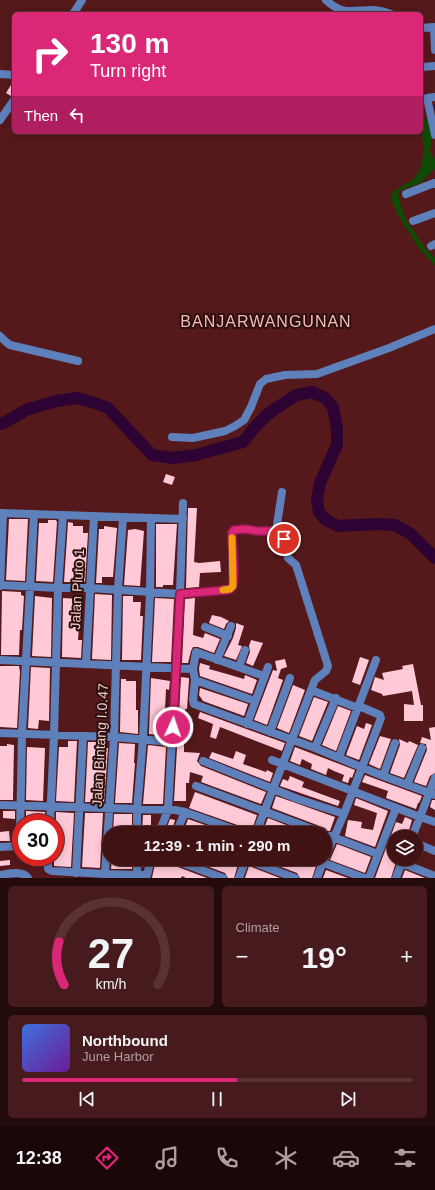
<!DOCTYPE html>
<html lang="en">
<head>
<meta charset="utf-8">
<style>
  :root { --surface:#401214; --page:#471b1d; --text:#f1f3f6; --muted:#ae9ea0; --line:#593234; --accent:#db2777 }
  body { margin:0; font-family:Arial,sans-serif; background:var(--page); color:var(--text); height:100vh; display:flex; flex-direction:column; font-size:15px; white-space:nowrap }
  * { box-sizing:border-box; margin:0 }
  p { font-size:13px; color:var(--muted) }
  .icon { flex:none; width:22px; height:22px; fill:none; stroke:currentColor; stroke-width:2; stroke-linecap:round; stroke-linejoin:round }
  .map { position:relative; height:878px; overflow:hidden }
  .sheet { display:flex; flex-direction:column; gap:8px; padding:8px; background:#230a0b; flex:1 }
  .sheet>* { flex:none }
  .guide { position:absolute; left:12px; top:12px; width:411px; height:122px; border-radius:6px; box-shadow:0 2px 10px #0003,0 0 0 1px var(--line); background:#db2777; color:#fff; overflow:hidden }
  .tools { position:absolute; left:387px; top:830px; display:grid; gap:8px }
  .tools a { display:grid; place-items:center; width:36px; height:36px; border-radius:50%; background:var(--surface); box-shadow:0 2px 10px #0003,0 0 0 1px var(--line); font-size:20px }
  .speed { position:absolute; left:12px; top:814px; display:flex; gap:8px; font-size:20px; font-weight:700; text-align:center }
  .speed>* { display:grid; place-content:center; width:52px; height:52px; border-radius:50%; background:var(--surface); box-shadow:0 2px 10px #0003,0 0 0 1px var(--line); line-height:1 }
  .speed .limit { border:6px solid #d22; background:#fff; color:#111 }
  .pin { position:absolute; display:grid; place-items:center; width:34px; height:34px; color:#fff; margin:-17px; border:2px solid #fff; border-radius:50%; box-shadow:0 1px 4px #0007 }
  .me { position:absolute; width:44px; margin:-22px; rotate:3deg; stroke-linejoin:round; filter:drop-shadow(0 0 3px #0008) }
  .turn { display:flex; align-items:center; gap:14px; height:84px; padding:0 12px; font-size:18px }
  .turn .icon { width:52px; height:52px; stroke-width:2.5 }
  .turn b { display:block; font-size:28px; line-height:34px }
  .then { display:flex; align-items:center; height:38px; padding:0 12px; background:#0003; gap:8px; font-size:15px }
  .big { font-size:30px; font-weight:800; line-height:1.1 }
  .sheet .card { flex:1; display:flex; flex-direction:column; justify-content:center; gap:6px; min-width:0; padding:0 14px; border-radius:6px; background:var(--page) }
  .sheet .dial { align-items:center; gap:0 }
  .dial svg { height:104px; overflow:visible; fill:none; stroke:var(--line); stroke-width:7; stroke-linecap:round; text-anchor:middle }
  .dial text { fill:var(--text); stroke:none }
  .song { display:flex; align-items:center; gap:12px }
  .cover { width:48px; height:48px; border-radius:6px; background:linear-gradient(135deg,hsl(220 70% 55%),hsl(280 70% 35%)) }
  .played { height:4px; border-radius:2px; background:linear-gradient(90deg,var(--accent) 55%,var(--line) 55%) }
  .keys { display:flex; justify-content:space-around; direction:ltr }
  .heat { display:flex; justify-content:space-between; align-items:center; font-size:22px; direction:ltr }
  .sheet .tiles { flex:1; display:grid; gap:8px; grid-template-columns:1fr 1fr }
  .card:last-child { grid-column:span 2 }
  .trip { position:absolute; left:102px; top:826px; width:230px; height:40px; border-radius:20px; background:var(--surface); box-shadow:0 2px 10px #0003,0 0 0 1px var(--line); font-weight:800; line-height:40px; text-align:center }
  .dock { display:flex; height:64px; justify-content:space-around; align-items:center; background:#1a0708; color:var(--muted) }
  .dock .icon { width:28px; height:28px }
  .dock .active { color:var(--accent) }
  .dock b { font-size:18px; color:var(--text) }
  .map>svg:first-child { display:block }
  .green { fill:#0f4b05 }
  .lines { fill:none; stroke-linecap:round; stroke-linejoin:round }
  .river { stroke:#2c0333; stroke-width:12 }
  .building { fill:#ffc9d7 }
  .minor { stroke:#5f81bb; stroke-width:8 }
  .route-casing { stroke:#8e194d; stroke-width:10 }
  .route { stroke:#db2777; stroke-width:7 }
  .slow { stroke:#f59e0b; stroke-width:7 }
  .labels { text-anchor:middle; stroke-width:4; stroke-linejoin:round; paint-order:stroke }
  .street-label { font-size:14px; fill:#f0c9c7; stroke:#2a0f0f }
  .quarter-label { font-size:16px; letter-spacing:1px; fill:#f7bab7; stroke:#2a0f0f }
</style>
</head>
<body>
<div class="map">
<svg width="435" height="878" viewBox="0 0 435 878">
  <rect width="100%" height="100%" fill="#55181b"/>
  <path class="green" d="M421 118 427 119 432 135 430 152 435 160V168L421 183 399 191 398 194 405 218 425 248 435 258V266L418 247 398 215 390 197C394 188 405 186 412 180 430 164 421 138 421 118Z"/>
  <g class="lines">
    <path class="river" d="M0 424 4 423 26 410 56 401 77 398 95 403 108 408 152 455 174 458 196 455 243 442 255 427 268 414 296 395 312 392 325 398 333 407 337 429V445L320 483 317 501 319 512 326 520 338 526 378 524 395 525 411 534 435 558"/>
  </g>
  <path class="building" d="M14 80V91L11 96 6 93Z
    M166 474 175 477 172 485 163 482Z
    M188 508H197L194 562 199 563 220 561 221 572 200 573 199 587 186 588Z
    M9 519H28L25 581 6 580Z
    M48 520H56L57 522 53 582 36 581 39 523H48Z
    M68 522 73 523V526H83V533H88L85 582H64Z
    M156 524H177L173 585H163V587H156Z
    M104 526 117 528 113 577H102V583H96L99 529H104Z
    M135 529 144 531 140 586 124 585 128 530Z
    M2 591 21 592V595L24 596 22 630H20L19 655H1Z
    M95 594 112 595 111 660 92 659Z
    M35 596 52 598 51 657 32 656Z
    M123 596H133V602H141L140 616H143L141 660H122Z
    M63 598 81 599 78 640H82L81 658 62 657Z
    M155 598 174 599 171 662H152Z
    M195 598 193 635 203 638 205 633 220 639 214 653 198 647H193L191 651 188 663H182L185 599Z
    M212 615 221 617 229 621 226 624 224 629 209 623Z
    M236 623 244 626 238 645 242 646 236 660 224 656 233 638 236 628Z
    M251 640 263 643 253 666 246 663 250 652 249 646Z
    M360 657 369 660 360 685 352 682Z
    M285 659 287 667 281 669 278 678 283 680 267 725 254 720 273 670 277 671 275 661Z
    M200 663 210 666 209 669 227 674 244 679 245 675 257 680 252 694 200 676 199 669Z
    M413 664 421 705H423V721H404V704L414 705 412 691 383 696 382 694 371 690 375 677 384 680 382 673 403 669 402 666Z
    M0 666H19L20 672 17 728 0 727Z
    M31 667 50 668 49 721 39 720 38 729 28 728Z
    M181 677 189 678V680L187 709H185V720H189L188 738H184V752L200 753 197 761 201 766 266 792 261 804 201 782 203 776 190 772 189 783H186V801H174Z
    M151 678 170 681 169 690 166 689 165 710H168L167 736 149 734Z
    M121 679H126V681H136V710H138V734L120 732Z
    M293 685 305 690 289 733 277 728Z
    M200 688 248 704 244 716 203 701 199 695Z
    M314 697 328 702 312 741 299 736Z
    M338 706 351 711 336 751 322 745Z
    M200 712 285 743 282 751 220 727 216 739 210 737 213 724 198 718Z
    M366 723 372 725 359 760 346 755 357 726 364 729Z
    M435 727V773L430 776 426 786 414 782 427 750 426 744 420 743 422 737 431 740 429 728Z
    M380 736 391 739 380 769 369 764Z
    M399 739 408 743 409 741 418 745 404 778 390 773 400 745Z
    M68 741H77L74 802 56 801 59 747H68Z
    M88 742H106V748H108L104 802H85Z
    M119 743 135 744 134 763H135L132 803H115Z
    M7 744 14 745 13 800H0V746H7Z
    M148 745 166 747 163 804H143Z
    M27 747 45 748 43 801 26 800Z
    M295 747 355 770 352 778 350 777 348 783 342 781 344 775 334 771 328 768 326 775 311 769 312 764 302 759 300 765 290 761Z
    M236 751 246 755 243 764 266 772 267 770 273 773 270 782 209 758 212 752 233 759Z
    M365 775 422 796 419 803H418L416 809 386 798 388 791 362 782Z
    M290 776 304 782 302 787 340 801 338 806 280 786 283 779 288 781Z
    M195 792 257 815 251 833 246 828 189 808Z
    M276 796 335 817 330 831H328L325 828 272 808Z
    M356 798 388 811 375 847 345 836 348 820 362 822 361 828 373 830 377 813 354 805Z
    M432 800H435V810L430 807Z
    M3 811H15V819L3 818Z
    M26 811 45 812V823H26Z
    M56 812 74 813 71 867 54 866V857H55Z
    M85 813H103L100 868 82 867Z
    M114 814H132V833H113Z
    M143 815H151V833H142Z
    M405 817 412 820 407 837H394V839L390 838 396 822 402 824Z
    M268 818 307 833H262Z
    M170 819 175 820 171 833H165Z
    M188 819 228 833H183Z
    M9 831 10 841H0V832Z
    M337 844 371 857 365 873 330 860Z
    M386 848 394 851V859H397L391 878H375Z
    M112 859H132V869H111Z
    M156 859H167L170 864 207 878H186L182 876 181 878H152Z
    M188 859H235L239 861 234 878H228L225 873Z
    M260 859H301L316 866 312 878H300L297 873Z
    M10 860V865L0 866V861Z
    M249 866 280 878H245Z
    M326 870 348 878H323Z
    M405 870 425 878H402Z"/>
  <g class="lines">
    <path class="minor" d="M326 0C342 16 354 10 373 10 379 10 385 12 391 14
      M73 14 82 0
      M421 28 434 27 435 50
      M421 67 435 66
      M0 74 14 75
      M435 97 427 98 435 135
      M0 120 14 100
      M406 194 434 183 435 184
      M413 221 435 213
      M431 246 435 244
      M0 336 6 342 10 345 78 361
      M172 437 193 438 225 431 235 426 244 420 251 407 260 384 266 379 285 375 317 374 389 348 435 329
      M0 513 183 519
      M276 531 282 492
      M0 585 58 588H90L180 594 230 589 233 586 232 533 234 530 246 529 257 531H276L282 534 288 558 296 565 328 666 326 671 315 680 256 833
      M0 586 3 513
      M205 627 228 636
      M0 660 193 669
      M217 660 231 626
      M86 663 94 516
      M239 667 245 650
      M264 676 196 652 193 669 195 680 193 700 194 704 315 748 383 776 435 795
      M195 680 255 701
      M311 690 358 708
      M247 724 268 667
      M270 732 290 678
      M0 733 114 737 172 742
      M315 748 336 698
      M339 757 376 660
      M272 760 420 817 435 778
      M203 761 298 799 344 814
      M383 776 395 743
      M407 785 422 748
      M196 786 323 833
      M0 805 175 810 185 812 244 833
      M50 823 54 735 58 588 63 515
      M137 833V810L143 739 150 592 151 518
      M159 833 168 810 180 594 183 503
      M176 833 185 812
      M20 834 22 733 34 514
      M330 836 378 854
      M412 837 420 817 435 822
      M416 843 435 851
      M0 847 19 846
      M48 857V869L52 871 105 874 147 875 151 859
      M325 858 344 814 381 718 380 715 359 706
      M137 859V875
      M172 859 223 878
      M245 859 295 878
      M313 859 364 878
      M402 863 435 876
      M76 873 83 736
      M105 874 114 737 118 589 123 518
      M0 875C8 874 24 870 28 878
      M239 878 246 859
      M317 878 324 859
      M369 878 396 808
      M396 878 403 859"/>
  </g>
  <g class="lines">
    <g class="route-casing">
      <path id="route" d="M173 727 180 594 227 590C229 589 231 590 232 587 236 582 232 542 232 533L234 530 246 529 257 531H276L282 534 284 539"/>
    </g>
    <use href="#route" class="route"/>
    <path class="slow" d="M223 590 230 589 233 586 232 538"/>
  </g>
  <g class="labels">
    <g class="street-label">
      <text transform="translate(77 589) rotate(-87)" y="5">Jalan Pluto 1</text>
      <text transform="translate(100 745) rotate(-87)" y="5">Jalan Bintang I.0.47</text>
    </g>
    <g class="quarter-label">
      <text x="266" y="327">BANJARWANGUNAN</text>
    </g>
  </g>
</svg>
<div class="tools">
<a><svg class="icon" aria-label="layers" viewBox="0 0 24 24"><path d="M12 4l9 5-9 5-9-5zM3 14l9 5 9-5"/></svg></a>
</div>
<div class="speed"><div class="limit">30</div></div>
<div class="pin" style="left:284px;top:539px;background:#d93025"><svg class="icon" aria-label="arrive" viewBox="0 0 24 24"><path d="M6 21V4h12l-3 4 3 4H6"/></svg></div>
<svg class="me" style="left:173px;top:727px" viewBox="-20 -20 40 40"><circle r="17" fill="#db2777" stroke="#fff" stroke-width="3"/><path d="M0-11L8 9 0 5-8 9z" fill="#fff"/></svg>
<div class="trip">12:39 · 1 min · 290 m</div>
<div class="guide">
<div class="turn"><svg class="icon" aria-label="right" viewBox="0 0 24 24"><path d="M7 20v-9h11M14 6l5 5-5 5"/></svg><div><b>130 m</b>Turn right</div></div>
<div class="then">Then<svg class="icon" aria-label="left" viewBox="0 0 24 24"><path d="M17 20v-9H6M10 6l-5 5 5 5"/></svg></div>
</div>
</div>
<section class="sheet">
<div class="tiles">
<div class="card dial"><svg viewBox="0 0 100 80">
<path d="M14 69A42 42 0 1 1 86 69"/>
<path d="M14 69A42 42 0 0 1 10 36" stroke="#db2777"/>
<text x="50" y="56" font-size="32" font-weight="700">27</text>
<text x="50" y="72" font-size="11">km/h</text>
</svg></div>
<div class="card"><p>Climate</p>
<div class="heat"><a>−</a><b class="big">19°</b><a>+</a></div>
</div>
<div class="card">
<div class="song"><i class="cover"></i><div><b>Northbound</b><p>June Harbor</p></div></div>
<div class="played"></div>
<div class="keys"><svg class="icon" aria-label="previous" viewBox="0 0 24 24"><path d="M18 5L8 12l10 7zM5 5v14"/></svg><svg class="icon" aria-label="pause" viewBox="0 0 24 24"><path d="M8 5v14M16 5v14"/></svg><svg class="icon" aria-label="next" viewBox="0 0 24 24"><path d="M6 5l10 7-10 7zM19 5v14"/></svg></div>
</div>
</div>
</section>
<nav class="dock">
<b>12:38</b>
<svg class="icon active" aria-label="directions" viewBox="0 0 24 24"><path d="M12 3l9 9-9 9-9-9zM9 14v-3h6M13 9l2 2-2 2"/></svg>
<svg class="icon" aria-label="music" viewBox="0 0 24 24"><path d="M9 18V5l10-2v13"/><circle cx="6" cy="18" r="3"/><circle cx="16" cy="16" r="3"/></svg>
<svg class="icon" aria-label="phone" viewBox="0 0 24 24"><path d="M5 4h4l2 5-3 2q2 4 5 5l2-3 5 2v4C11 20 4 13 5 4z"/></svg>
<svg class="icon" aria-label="climate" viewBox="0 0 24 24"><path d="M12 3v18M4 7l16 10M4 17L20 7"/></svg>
<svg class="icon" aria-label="car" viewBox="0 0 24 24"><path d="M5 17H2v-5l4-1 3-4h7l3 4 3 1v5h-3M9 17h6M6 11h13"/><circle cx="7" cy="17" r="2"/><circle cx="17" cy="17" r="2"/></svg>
<svg class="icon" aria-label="filters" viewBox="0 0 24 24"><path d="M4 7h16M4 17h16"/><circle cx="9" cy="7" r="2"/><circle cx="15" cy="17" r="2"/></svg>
</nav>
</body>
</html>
